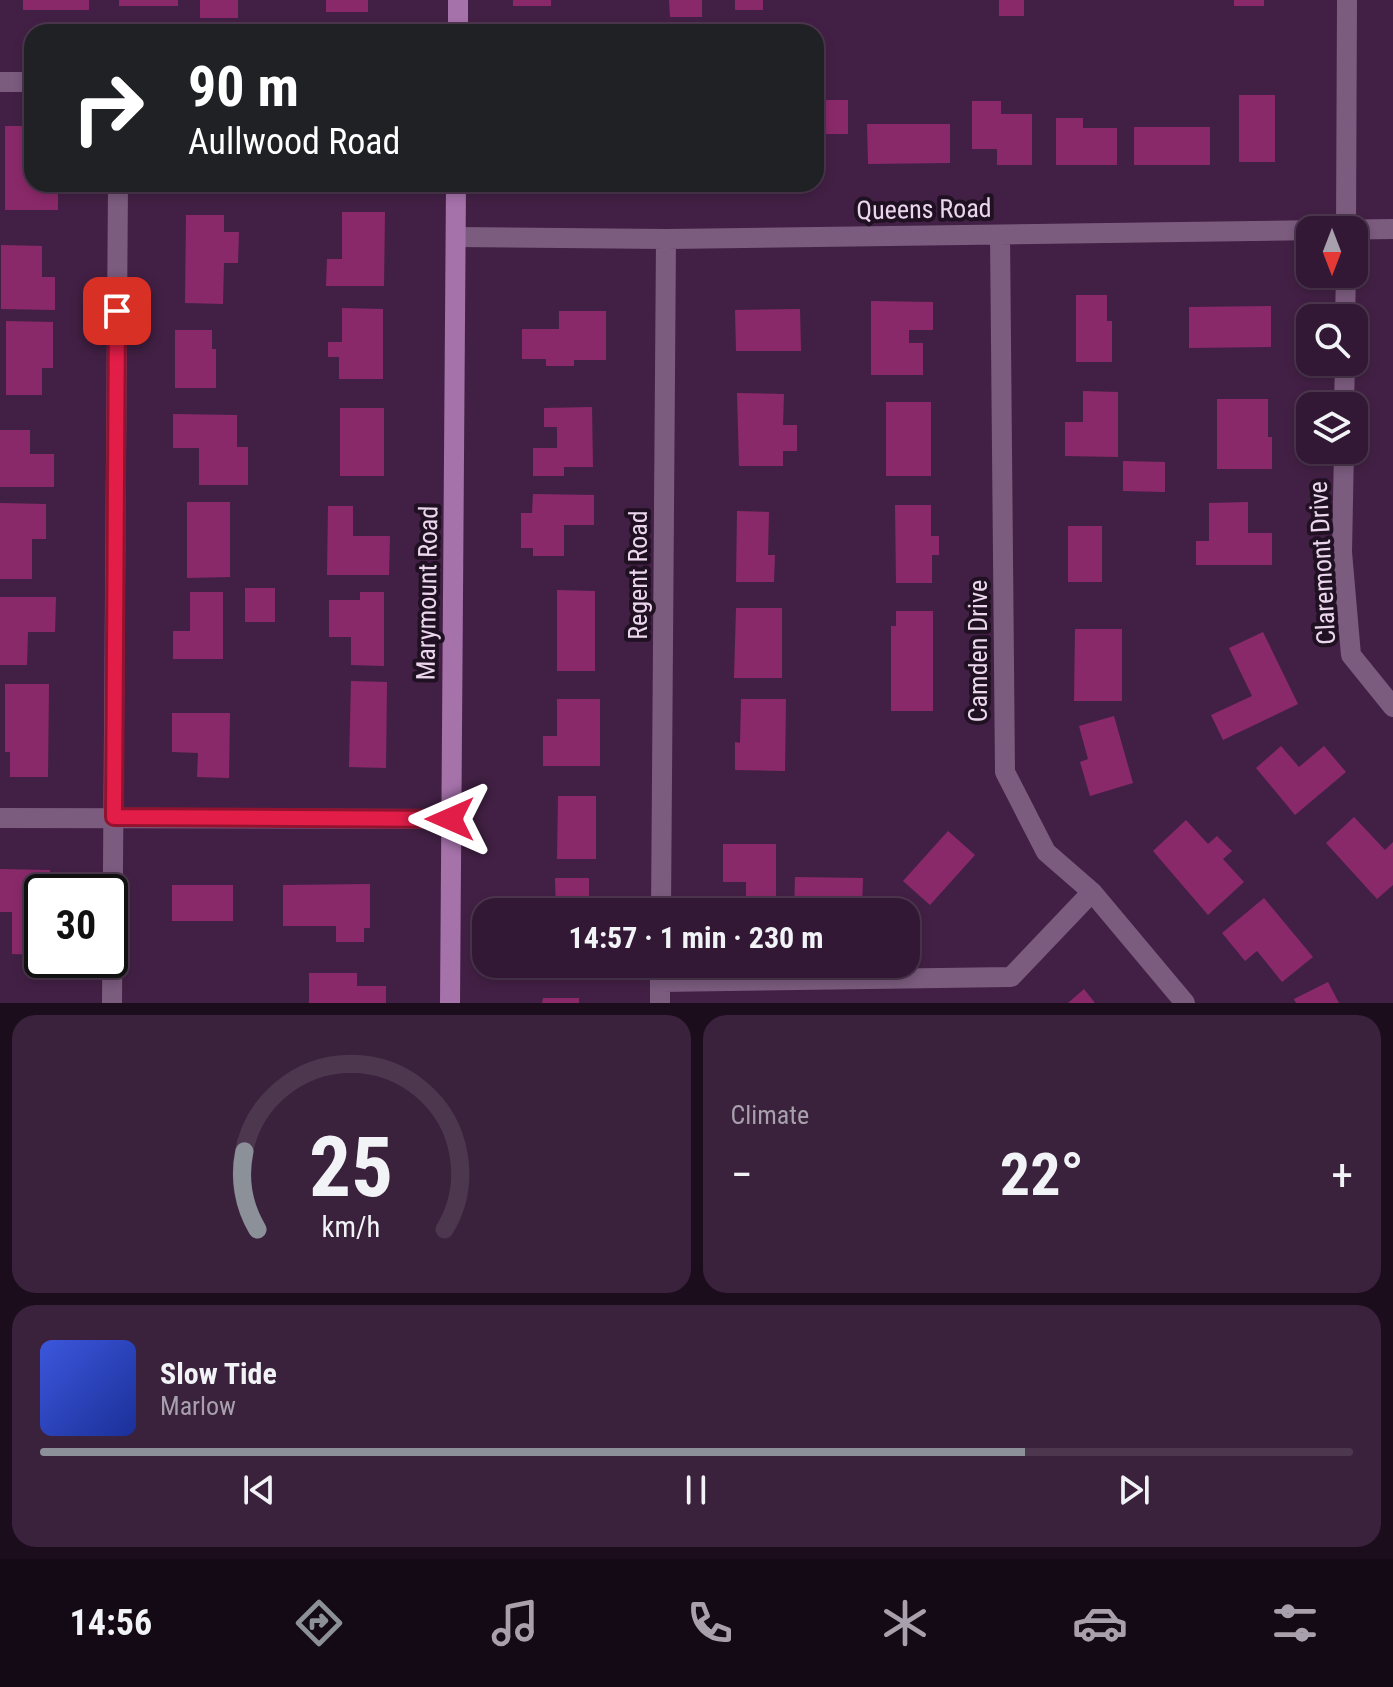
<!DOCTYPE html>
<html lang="en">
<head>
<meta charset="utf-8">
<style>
  :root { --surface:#321834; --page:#3a213c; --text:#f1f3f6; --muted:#a8a0ac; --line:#4d374f; --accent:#8c9099 }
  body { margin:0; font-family:"Roboto Condensed",sans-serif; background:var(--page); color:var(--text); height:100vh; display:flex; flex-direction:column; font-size:30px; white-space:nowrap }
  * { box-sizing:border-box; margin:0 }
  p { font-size:26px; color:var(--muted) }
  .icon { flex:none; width:44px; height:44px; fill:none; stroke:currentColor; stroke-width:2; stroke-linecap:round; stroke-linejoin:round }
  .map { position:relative; height:1003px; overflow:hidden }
  .sheet { display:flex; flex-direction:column; gap:12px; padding:12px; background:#1c0d1d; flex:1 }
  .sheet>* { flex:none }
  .guide { position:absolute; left:24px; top:24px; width:800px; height:168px; border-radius:24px; box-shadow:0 4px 12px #0003,0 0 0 2px var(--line); background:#202124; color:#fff; overflow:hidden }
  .needle { width:52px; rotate:180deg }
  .tools { position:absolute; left:1296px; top:216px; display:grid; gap:16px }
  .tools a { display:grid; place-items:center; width:72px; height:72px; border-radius:16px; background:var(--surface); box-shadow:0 4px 12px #0003,0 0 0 2px var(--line); font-size:40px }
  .speed { position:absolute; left:24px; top:874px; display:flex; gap:16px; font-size:40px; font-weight:700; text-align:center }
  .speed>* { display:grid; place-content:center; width:104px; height:104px; border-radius:50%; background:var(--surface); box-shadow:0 4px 12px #0003,0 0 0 2px var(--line); line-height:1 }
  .speed .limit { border:4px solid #111; border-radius:12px; background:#fff; color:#111 }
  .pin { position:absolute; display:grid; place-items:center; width:68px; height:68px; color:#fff; margin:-34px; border-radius:16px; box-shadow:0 4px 12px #0006 }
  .me { position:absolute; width:88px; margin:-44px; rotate:270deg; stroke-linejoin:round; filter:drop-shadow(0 0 6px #0008) }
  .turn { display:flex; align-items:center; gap:28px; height:168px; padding:0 32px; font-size:36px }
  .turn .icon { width:104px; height:104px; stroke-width:2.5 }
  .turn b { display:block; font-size:56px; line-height:68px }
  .big { font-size:60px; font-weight:700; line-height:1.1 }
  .sheet .card { flex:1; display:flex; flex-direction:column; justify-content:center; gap:12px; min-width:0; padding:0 28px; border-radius:24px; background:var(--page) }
  .sheet .dial { align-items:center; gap:0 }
  .dial svg { height:208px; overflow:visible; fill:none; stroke:var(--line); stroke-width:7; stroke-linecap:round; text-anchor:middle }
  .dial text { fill:var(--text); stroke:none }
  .song { display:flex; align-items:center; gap:24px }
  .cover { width:96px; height:96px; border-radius:12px; background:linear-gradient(135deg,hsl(230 70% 55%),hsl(230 70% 35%)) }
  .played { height:8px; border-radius:4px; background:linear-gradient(90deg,var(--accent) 75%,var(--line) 75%) }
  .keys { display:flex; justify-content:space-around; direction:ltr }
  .heat { display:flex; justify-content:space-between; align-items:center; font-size:44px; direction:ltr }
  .sheet .tiles { flex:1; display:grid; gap:12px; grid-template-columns:1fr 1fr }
  .card:last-child { grid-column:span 2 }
  .trip { position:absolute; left:472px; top:898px; width:448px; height:80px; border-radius:24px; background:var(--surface); box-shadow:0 4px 12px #0003,0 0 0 2px var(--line); font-weight:700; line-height:80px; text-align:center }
  .tabs { display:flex; height:128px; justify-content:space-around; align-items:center; background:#140a15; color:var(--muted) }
  .tabs .icon { width:56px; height:56px }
  .tabs .on { color:var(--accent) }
  .tabs b { font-size:36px; color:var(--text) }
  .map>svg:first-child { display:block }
  .building { fill:#8a2969 }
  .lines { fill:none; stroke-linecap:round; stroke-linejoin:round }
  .street { stroke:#7b5b7e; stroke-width:20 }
  .secondary { stroke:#a572aa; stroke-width:20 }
  .route-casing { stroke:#92132f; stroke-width:20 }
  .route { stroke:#e11d48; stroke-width:14 }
  .labels { text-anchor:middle; stroke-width:8; stroke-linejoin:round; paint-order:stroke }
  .street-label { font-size:26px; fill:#ebd6ed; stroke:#201122 }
</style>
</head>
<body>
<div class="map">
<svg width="1393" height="1003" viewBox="0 0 1393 1003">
  <rect width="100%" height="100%" fill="#422045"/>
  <path class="building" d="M23 0H89V10H23Z
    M119 0H178V6H119Z
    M200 0H238V18H200Z
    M326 0H368V12H326Z
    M513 0H551V6H513Z
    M669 0H702V17H670Z
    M735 0H763V10H735Z
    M999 0H1024V16H999Z
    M1234 0H1264V6H1234Z
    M1239 95H1275V162H1239Z
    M816 100H848V134H825V166H816Z
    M972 101H1001V114H1032V165H997V149H972Z
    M1056 118H1083V128H1117V165H1056Z
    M867 124H950V163L868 164Z
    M5 126H32V184H58V210H5Z
    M1134 127H1210V165H1134Z
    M177 184H247V194L176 193Z
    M342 212H385L384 286H326L327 259H342Z
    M186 215H224V232H239L238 263H224L223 304 185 303Z
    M1 245 42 246V277H55V310L1 309Z
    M1076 295H1107V321H1112V362H1076Z
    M871 301 933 302V330H909V343H923V375H871Z
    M1271 306V347L1189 348V307Z
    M342 308 383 309V379H339V357H328V342H342Z
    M800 309 801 351H736L735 310Z
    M559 311H606V360H574V366H546V359H522V329H559Z
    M6 321 53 322V368H42V395H6Z
    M175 330H212V349H216V388H175Z
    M1083 391 1118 392V457L1065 456V422H1083Z
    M737 393 784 394 783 425H797V451H783V466H739Z
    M1217 399H1268V437H1272V469H1217Z
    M886 402H931V476H886Z
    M592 407 593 467H564V476H533V448H557V427H544V408Z
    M340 408H384V476H340Z
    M173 414 237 415V447H248V485H199V448H173Z
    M0 430H30V454H54V487H0Z
    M1123 461 1165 462V492L1123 491Z
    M533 494 594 495V525H564V556H533V548H521V513H532Z
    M187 502H230V577L187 578Z
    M1248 502V533H1272V565H1196V541H1209V503Z
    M0 503 46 504V539H32V579H0Z
    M895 505H931V536H939V555H932V583H896Z
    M328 506H353V536H390L389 575H327Z
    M737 511 769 512 768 555H775L774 582H736Z
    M1068 526H1102V582H1068Z
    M245 588H275V622H245Z
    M557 590 595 591V671H557Z
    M190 592H223V659H173V631H190Z
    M360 592H384V666L351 665V637H329V600H360Z
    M0 597H56L55 632H28L27 665H0Z
    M736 608H782V678H734Z
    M896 611H933V711H891V626H896Z
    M1075 629H1122V701H1074Z
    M1263 632 1298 704 1223 740 1211 715 1252 696 1229 648Z
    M351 681 387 682 386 768 349 767Z
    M5 684H49L48 777H10V752H5Z
    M557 699H600V766H543V736H557Z
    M741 699H786L785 771 735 770V742L740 743Z
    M172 713H230L229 778 197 777 198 753 172 752Z
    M1114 716 1133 783 1090 796 1080 762 1088 759 1079 726Z
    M1281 746 1299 767 1324 746 1346 772 1295 815 1256 768Z
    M558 796H596V859H557Z
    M1354 817 1385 850 1393 842V885L1377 899 1326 843Z
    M1186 820 1208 844 1217 836 1232 851 1223 859 1244 882 1208 915 1153 851Z
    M948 831 975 855 930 905 903 881Z
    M723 844H776V912H746V882H723Z
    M0 869 50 870V892H42V955L12 954V912H0Z
    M795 877 863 878 862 912H794Z
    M555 878H589V912H556Z
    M370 884V928H364V942H336V926H283V885Z
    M172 885H233V921H172Z
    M1264 898 1313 957 1282 982 1257 951 1245 961 1222 933Z
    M309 973H357V986H386V1003H309Z
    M1328 982 1339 1003H1296L1294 999Z
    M1084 989 1095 1003H1068Z
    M543 998H579V1003H542Z"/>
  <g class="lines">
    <path class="street" d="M0 82H32
      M1346 230 1347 0
      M1000 235 1005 772 1046 852 1092 892 1185 1003
      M456 237 666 239 1393 229
      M1345 318 1346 274
      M1344 406 1345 362
      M1344 450 1342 552 1351 655 1393 707
      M0 818 450 819
      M661 912 666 239
      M660 982 1011 977 1092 892
      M112 1003 118 184
      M660 1003V964"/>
    <path class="secondary" d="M458 32V0
      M450 1003 456 184"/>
  </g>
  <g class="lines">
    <g class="route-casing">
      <path id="route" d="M117 311 114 817 450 819"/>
    </g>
    <use href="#route" class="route"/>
  </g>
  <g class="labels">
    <g class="street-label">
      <text transform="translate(924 209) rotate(-1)" y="9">Queens Road</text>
      <text transform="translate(1322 563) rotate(-93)" y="9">Claremont Drive</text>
      <text transform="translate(638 575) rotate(-90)" y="9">Regent Road</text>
      <text transform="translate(427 593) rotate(-89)" y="9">Marymount Road</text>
      <text transform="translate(978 651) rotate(-90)" y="9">Camden Drive</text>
    </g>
  </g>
</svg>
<div class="tools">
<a><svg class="needle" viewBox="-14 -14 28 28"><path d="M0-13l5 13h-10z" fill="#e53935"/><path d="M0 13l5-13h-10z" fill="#a8a0ac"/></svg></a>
<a><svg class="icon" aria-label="search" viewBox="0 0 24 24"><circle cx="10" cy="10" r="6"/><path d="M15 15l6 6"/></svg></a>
<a><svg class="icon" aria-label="layers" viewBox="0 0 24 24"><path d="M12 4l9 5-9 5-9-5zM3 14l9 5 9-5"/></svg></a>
</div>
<div class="speed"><div class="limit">30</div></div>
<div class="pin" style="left:117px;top:311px;background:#d93025"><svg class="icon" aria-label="arrive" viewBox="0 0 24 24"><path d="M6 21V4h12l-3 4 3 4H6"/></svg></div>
<svg class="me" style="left:450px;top:819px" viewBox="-20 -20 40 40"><path d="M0-17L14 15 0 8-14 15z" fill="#e11d48" stroke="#fff" stroke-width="4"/></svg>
<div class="trip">14:57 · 1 min · 230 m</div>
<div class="guide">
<div class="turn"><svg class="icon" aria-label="right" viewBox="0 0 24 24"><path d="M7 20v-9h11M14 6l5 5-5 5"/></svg><div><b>90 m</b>Aullwood Road</div></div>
</div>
</div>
<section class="sheet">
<div class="tiles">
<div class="card dial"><svg viewBox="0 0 100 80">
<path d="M14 69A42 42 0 1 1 86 69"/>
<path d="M14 69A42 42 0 0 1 9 39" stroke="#8c9099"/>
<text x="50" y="56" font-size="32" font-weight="700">25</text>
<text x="50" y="72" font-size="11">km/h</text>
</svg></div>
<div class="card"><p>Climate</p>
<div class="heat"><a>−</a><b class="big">22°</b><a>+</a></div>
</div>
<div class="card">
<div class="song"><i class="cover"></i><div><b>Slow Tide</b><p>Marlow</p></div></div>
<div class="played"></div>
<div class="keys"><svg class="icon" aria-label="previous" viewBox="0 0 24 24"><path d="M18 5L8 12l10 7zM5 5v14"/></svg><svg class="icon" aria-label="pause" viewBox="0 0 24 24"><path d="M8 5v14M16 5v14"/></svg><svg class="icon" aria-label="next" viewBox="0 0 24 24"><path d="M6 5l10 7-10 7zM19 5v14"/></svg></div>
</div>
</div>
</section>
<nav class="tabs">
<b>14:56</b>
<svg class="icon on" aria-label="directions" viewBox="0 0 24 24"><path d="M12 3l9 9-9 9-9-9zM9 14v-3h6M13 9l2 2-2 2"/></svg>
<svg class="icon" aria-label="music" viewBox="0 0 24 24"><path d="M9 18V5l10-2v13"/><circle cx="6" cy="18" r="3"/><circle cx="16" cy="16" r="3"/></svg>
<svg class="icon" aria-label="phone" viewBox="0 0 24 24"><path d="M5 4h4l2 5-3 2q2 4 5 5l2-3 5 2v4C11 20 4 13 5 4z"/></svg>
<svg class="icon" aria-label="climate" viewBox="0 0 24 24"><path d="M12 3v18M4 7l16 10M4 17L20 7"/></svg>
<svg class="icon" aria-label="car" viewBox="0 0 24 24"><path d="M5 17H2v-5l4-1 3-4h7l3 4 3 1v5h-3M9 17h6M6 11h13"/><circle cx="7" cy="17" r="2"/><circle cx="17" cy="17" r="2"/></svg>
<svg class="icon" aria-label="filters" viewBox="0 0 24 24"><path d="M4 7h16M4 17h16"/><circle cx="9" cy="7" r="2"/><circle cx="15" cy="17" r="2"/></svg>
</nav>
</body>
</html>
